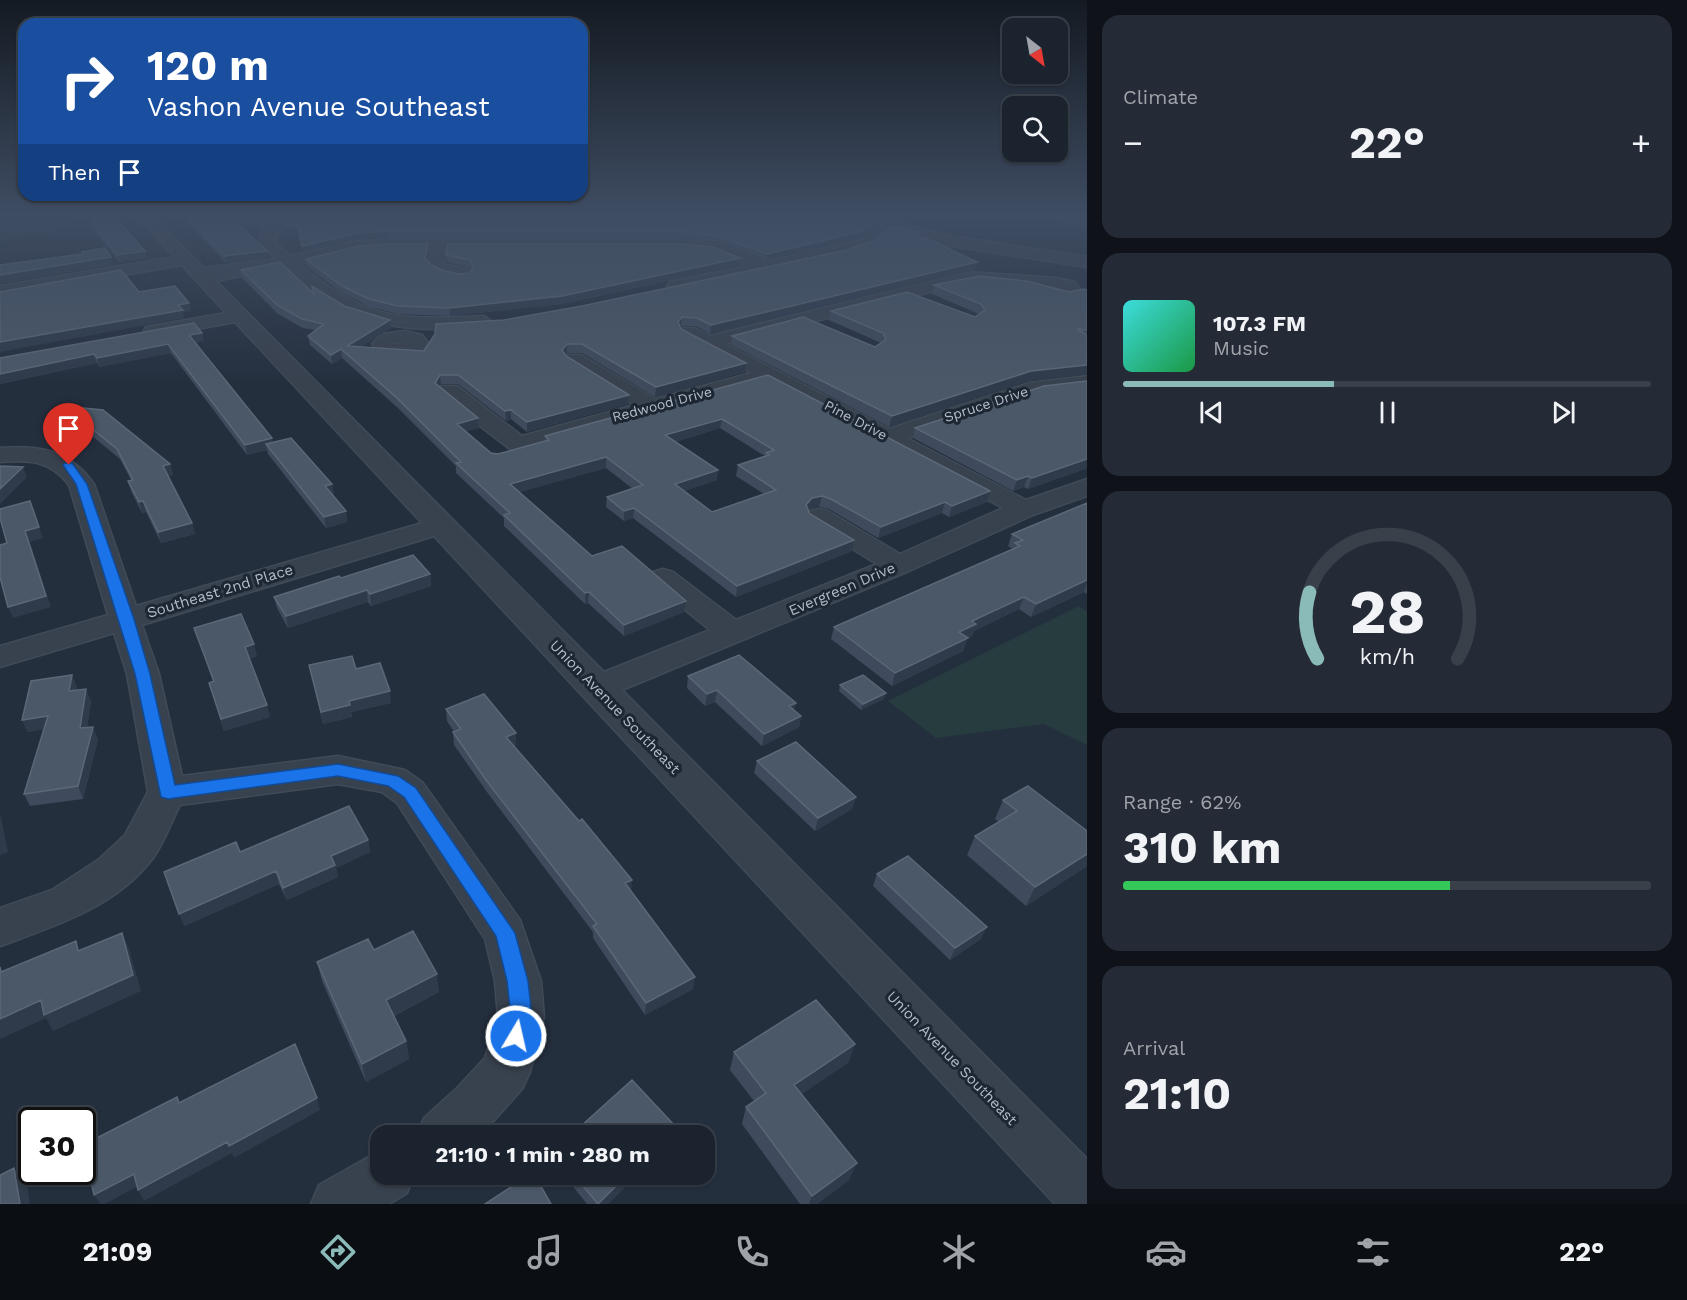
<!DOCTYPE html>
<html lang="en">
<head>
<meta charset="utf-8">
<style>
  :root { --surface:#1b232e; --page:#242b36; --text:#f1f3f6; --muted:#a0a4aa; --line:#39404a; --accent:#8bbbb9 }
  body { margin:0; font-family:"Work Sans",sans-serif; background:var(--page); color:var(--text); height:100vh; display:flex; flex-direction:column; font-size:22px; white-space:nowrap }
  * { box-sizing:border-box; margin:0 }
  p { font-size:20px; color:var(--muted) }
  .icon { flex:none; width:33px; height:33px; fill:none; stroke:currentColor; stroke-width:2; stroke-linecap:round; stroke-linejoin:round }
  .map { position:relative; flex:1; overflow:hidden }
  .drawer { display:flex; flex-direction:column; gap:15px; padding:15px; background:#0f1319; width:600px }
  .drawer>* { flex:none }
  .guide { position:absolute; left:18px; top:18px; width:570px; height:183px; border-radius:18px; box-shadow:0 2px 4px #0004,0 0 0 2px var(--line); background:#1a4fa0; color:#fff; overflow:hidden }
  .needle { width:39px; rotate:149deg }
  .buttons { position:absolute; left:1002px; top:18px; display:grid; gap:12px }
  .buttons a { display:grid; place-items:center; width:66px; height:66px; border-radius:12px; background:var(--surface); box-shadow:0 2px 4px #0004,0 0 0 2px var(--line); font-size:30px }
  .speed { position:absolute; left:18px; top:1107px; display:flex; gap:12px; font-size:30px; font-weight:700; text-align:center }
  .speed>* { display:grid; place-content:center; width:78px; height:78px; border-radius:50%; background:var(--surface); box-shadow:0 2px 4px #0004,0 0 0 2px var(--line); line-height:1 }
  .speed .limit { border:3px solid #111; border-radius:9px; background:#fff; color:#111 }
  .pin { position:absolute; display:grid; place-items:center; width:51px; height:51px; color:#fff; margin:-62px -26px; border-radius:50% 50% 50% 0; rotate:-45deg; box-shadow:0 0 6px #0007 }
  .pin .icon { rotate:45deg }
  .me { position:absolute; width:66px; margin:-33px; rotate:9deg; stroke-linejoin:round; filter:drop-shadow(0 0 4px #0008) }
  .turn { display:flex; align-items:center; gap:21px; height:126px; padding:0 30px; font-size:27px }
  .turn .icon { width:78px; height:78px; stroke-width:2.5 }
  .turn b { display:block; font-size:42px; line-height:51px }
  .then { display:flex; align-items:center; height:57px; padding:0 30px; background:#0003; gap:12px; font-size:22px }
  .big { font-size:45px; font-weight:700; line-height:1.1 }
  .drawer .widget { flex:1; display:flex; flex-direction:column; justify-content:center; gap:9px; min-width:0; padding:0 21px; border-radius:18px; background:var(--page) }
  .drawer .dial { align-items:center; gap:0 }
  .dial svg { height:156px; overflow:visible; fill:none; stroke:var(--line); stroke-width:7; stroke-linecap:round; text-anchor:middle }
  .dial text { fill:var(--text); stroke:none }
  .song { display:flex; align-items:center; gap:18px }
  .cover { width:72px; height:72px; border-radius:9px; background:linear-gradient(135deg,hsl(180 70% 55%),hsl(140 70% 35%)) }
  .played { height:6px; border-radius:3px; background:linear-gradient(90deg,var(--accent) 40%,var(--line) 40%) }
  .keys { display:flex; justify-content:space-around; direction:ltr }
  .heat { display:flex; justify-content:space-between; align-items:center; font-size:33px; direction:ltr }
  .charge { height:9px; border-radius:4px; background:linear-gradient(90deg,#34c759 62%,var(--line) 0) }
  .trip { position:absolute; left:370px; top:1125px; width:345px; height:60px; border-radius:18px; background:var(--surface); box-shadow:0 2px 4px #0004,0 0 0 2px var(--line); font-weight:700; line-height:60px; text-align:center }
  .menu { display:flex; height:96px; justify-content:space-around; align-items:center; background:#0b0e12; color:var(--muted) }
  .menu .icon { width:42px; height:42px }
  .menu .current { color:var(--accent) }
  .menu b { font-size:27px; color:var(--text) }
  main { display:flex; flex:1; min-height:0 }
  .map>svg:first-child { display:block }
  .green { fill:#263c3f }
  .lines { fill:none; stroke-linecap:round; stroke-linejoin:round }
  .minor-casing { stroke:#414a57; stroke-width:3 }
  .minor { fill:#38414e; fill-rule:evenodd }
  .wall { fill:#3f4b5c; fill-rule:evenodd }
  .shaded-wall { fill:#2f3b4b }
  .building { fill:#4b5868; stroke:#5c6777; stroke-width:1.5; fill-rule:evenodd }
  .route { fill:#1a73e8; stroke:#114b97; stroke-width:1.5 }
  .labels { text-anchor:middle; stroke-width:6; stroke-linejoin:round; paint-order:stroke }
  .far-street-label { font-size:14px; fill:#b4bcc9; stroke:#1d2633 }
  .street-label { font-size:15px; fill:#b4bcc9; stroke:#1d2633 }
</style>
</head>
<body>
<main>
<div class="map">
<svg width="1087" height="1204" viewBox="0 0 1087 1204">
  <rect width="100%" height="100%" fill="#242f3e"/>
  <path class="green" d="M0 216H72L75 221 45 235 0 241Z
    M1079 606 1087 611V745L1044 724 936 738 888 701Z"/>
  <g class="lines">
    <g class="minor-casing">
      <path id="minor" d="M137 216H152L204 268 275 259 263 247 260 238C265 219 281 214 299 216 289 226 276 226 276 243L291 256 359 241 388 239H681L721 245 766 262 864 239 873 232 866 216H880L883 219 951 236 1087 257V267L951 246 887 229 886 236 874 245 851 253 676 291 667 286 670 282 747 266 713 252 681 249H447L444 264 470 270 472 274 470 278C457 281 437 277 428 266L431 249 359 251 300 264C366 321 400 320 484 316L493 322C487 331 469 328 458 329 381 331 342 320 285 267L216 281 604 672 710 630 653 584 648 578 653 572 663 569 673 572 736 620 877 564 810 523 806 517 810 511 819 509 828 511 900 554 1003 508 767 382 518 451 510 449 441 396 438 391 441 386H457L522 436 634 405 567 363 564 359 567 355H581L655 399 751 373 681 336 679 332 681 328H695L710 336 969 272 1056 278 1075 282 1080 290 1077 294 1059 297 1032 288 969 282 725 344 889 429 1029 383 1087 376V388L1040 394 907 438 1026 500 1087 479V496L1033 515 909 571 622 690 1087 1159V1204H1055L434 536 142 625 159 674 182 776 338 756 405 770 423 783 520 920 541 981 544 1017 530 1072 522 1089 480 1136H416L424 1118 457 1088 485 1058 498 1017 495 981 485 939 397 803 382 792 338 784 180 805C171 822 164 843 153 858 116 907 55 926 0 946V908L52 890 98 860 125 835 148 792 127 674 114 633 0 667V646L108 615 69 485C50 460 29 460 0 462V448C40 445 70 450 94 484L136 606 422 523 235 322 153 337 146 335 144 331 146 327 226 313 182 265 0 296V286L174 257Z
        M220 216H260C250 229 234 226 220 222Z
        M1054 216H1076L1087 219V227L1056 219Z
        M405 331 422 335 428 343C416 360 384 362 372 344L382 334ZM406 343 394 344V343Z
        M381 1150V1174H414L407 1193 389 1204H311L319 1185Z"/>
    </g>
    <use href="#minor" class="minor"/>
  </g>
  <path class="wall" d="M181 216H219L218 217 268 258 226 263Z
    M256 216H279L266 227 250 226 249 220Z
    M90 220 146 258 119 262 91 227Z
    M285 223 871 226 870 231 863 237 766 260 722 243 681 237H388L359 239 303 251 298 229 285 228Z
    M919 237 977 262 975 270 710 334 696 326H681L680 327 681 329 745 372 655 397 582 353H567L565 355 566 356 629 395 628 404 527 432 511 419 506 421 458 384H441L440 386 478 418 479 428 466 431 491 453 498 454 545 441V436L768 375 990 491 987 502 949 517 942 513 878 538 829 509 819 507 810 509 809 510 810 514 854 540 852 551 736 597 633 518 624 521 606 507 607 497 633 489 606 468 519 492 592 556 686 601 684 612 624 636 588 603 585 604 504 526V518L456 473V466L398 408 342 358 332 364 310 345 308 336 315 330 303 328 278 314 242 278 241 270 313 293 312 286 344 306 390 320 391 328 361 347 424 351 504 320 582 306ZM720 428 765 456 738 465 736 476 764 494 712 512 684 491 717 480 675 442Z
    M428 244V251L427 260 430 264 441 270 459 274 470 273 472 270 471 268 447 262 446 255 740 258V265L562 304 450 316 399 314 370 307 342 293 307 267 306 259Z
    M934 285 1069 292 1087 290V374L1028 381 889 427 731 345 732 336 875 347 881 343 829 320 831 311 975 317 979 314 932 294Z
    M204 341 195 343 273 443 332 484 334 495H333L346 511 347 522 326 528 268 454 267 450 247 455 171 353 99 367 97 363 0 384V358Z
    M64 406 170 464 173 475 168 476 192 523 195 534 161 543 146 512 142 513 131 491 128 481 131 480 120 459 68 416Z
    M915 428 1082 470 1028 489 1024 487 1013 491 913 438Z
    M1087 503V594L1084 592 1031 617 1019 609 974 631 972 636 967 639 963 651 892 686 831 639 834 627 1013 549 1008 546 1012 534Z
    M430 574 431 586 371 606 368 602 288 628 277 608 274 597 341 578Z
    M194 628 257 656 249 659 270 717 224 731 209 683 213 682 198 639Z
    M309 665 356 669 391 703 351 712 352 717 323 724Z
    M688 676 796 703 794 710 801 716 799 727 762 746 715 702 705 706 687 688Z
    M840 685 884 699 861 710 839 691Z
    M77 687 76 690 91 701 87 727 98 739 83 799 30 806 24 794 44 729 27 732Z
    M446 709 516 733V745L514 746 631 891 693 989 645 1015 593 938V932L487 792 454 745 453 732H454L447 721Z
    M757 761 852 809 815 831 754 773Z
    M1003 800 1087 831V866L1026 906 967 855 975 836 999 822 995 819Z
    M368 840 370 852 336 868 338 877 287 900 279 884 184 926 240 852Z
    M877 874 981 939 950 960 873 886Z
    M374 950 439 992 394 1016 406 1041 409 1059 366 1082 322 981 317 962Z
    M734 1052 849 1062 801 1094 849 1180 817 1204H800L742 1124 746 1107 754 1101 730 1070Z
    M563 1174H638L608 1204H587Z"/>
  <path class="shaded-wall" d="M272 216H279L266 227 265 222Z
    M871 226 870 231 863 237 766 260 767 254Z
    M387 231 388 237 359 239 303 251 302 246 358 233Z
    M428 244V251L426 266 425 258Z
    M145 251 146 258 119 262 117 255Z
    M267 251 268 258 226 263 225 256Z
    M111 257 113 265 0 284V275Z
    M740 258V265L562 304 450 316 449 308Z
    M977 262 975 270 710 334 711 325Z
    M189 303 191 311 183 312 184 318 0 352V342Z
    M682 317 681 326 677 331 678 322Z
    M390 320 391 328 348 355 347 346Z
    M202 333 204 341 191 344 189 335Z
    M168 344 171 353 99 367 97 358Z
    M567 344V353L562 359V350Z
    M341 349 342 358 332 364 331 355Z
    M94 354 97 363 0 384V374Z
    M746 363 745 372 655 397 656 387Z
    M1087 365V374L1028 381 889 427 892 416 1031 371Z
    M440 375 441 384 436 392 435 383Z
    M629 395 628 404 527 432V422Z
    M511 410V419L506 421 505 411Z
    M478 418 479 428 458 433 457 424Z
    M722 419 720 428 665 445V435Z
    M272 438 274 448 266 444 267 450 247 455 245 445Z
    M606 457V468L510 495V484Z
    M1087 459V469L1082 470 1028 489 1032 478Z
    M170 464 173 475 166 476 163 466Z
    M23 467 27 477 0 504V489Z
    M718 470 717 480 674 495 675 484Z
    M1028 476 1024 487 1013 491 1017 480Z
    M332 484 334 495 327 497 325 486Z
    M990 491 987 502 949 517 952 506Z
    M822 496 819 507 810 509 804 516 806 505 812 498Z
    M30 501 43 538 30 542 51 607 13 618 8 607 25 531Z
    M143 501 146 512 142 513 139 502Z
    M945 502 942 513 878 538 881 527Z
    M634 508 633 518 624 521V511Z
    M346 511 347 522 326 528 324 517Z
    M192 523 195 534 161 543 158 532Z
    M854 540 852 551 736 597 737 586Z
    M430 574 431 586 371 606 370 594Z
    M1087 580V583L1084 592 1031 617 1036 604Z
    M367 590 368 602 288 628 286 616Z
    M589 592 588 603 585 604V593Z
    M1024 597 1019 609 974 631 972 636 967 639 963 651 892 686 895 673 959 632 972 621Z
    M686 601 684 612 624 636V625Z
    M254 644 257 656 248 659 245 647Z
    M72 675 77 687 74 704 69 691Z
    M86 689 91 701 85 741 80 728Z
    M717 690 715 702 705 706 707 694Z
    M390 691 391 703 351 712 352 717 323 724 321 712 349 701Z
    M886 693 884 699 861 710 863 704Z
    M796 703 793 714 789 706Z
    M267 705 270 717 224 731 221 719Z
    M48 716 53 728 27 732 22 720Z
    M801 716 799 727 762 746 764 734Z
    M93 727 98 739 83 799 78 786Z
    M516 733V745L507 749 506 737Z
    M856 797 852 809 815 831 818 818Z
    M0 813 8 852 0 855Z
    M368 840 370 852 336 868 338 877 287 900 283 888 331 856Z
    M1087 854V866L1026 906 1035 887Z
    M276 871 279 884 184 926 179 914Z
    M632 880 631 892 625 883Z
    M987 927 981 939 950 960 955 948Z
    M122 933 129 949 141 991 53 1031 46 1018 0 1039V1019Z
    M437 974 439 992 389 1018 386 1000Z
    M695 977 693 989 645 1015 646 1003Z
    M406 1041 409 1059 366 1082 362 1064Z
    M855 1044 849 1062 789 1103 794 1085Z
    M317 1098 320 1110 234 1158 232 1153 144 1201 138 1190 227 1142Z
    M676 1127 675 1136H667Z
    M857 1163 849 1180 817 1204H809L812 1196Z
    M14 1168 27 1185 30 1204H20Z
    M134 1174 140 1185 105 1204H100L94 1195Z
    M628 1174H638L608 1204H598Z"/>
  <path class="building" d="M185 216H217V217L235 221 267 251 225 256Z
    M256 216H272L265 222 249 220Z
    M295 216H867L871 226 864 231 767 254 722 237 681 231H387L358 233 302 246 297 224 285 223Z
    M115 217 145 251 117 255 90 220Z
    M899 227 920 232 915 236 928 239 977 262 711 325 697 318 682 317 678 322 681 329 746 363 656 387 582 344H567L562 350 566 356 629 395 527 422 511 410 505 411 458 375H440L435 383 478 418 457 424 491 453 498 454 549 440 545 436 768 375 990 491 952 506 945 502 881 527 831 499 822 496 812 498 806 505 810 514 854 540 737 586 634 508 624 511 607 497 643 485 606 457 510 484 592 556 622 546 686 601 624 625 589 592 585 593 504 515 510 513 456 463 461 462 397 398 341 349 331 355 308 336 324 324 302 319 277 305 241 270 280 262 314 294 312 286 344 306 390 320 347 346 424 351 435 334 436 324 504 320 582 306 847 250 876 240 890 228ZM722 419 774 450 766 453 769 455 738 465 776 490 712 512 675 484 718 470 665 435Z
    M387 244H428L425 258 430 264 441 270 459 274 470 273 474 266 470 260 446 255 448 244H681L713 247 740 258 562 296 449 308 398 306 369 299 342 286 306 259 359 246Z
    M105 248 111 257 0 275V265L83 254 82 252Z
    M121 270 139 292 175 286 189 303 178 305 183 310 0 342V292Z
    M980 276 1026 281 1069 292 1084 289 1087 290V330L1077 329 1087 335V365L1031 371 892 416 732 336 803 317 875 347 886 340 883 333 831 311 907 292 975 317 985 310 981 304 934 285Z
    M194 323 202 333 189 335 272 438 245 445 168 344 97 358 94 354 0 374V358Z
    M1087 381V459L1032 478 1028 476 1017 480 915 428 1044 386Z
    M64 406 103 410 170 464 163 466 192 523 158 532 143 501 139 502 128 481 133 480 117 449Z
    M291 438 332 484 325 486 346 511 324 517 266 444Z
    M0 466 23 467 0 489Z
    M30 501 39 527 25 531 46 596 8 607 0 577V545L7 543 0 518V509Z
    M1087 503V580L1036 604 1024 597 972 621 976 624 959 632 968 638 895 673 834 627 1020 546 1015 543 1023 540 1012 534Z
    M413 555 430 574 370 594 367 590 286 616 274 597 339 576 341 578Z
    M241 614 254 644 245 647 267 705 221 719 209 683 214 681 194 628Z
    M739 655 796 703 789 706 801 716 764 734 717 690 707 694 688 676Z
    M352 656 356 669 380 663 390 691 349 701 350 705 321 712 309 665Z
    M72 675 69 691 86 689 80 728 93 727 78 786 24 794 48 716 22 720 31 681Z
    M863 675 886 693 863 704 840 685Z
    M484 694 516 733 506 737 579 821 582 819 632 880 625 883 695 977 646 1003 593 926 597 924 486 780 453 732 461 729 446 709Z
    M796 742 856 797 818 818 757 761Z
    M1028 786 1087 831V854L1035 887 975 836 1017 811 1003 800Z
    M349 806 368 840 331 856 335 865 283 888 276 871 179 914 164 872 236 842 240 852Z
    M908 856 987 927 955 948 877 874Z
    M413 931 437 974 386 1000 406 1041 362 1064 317 962 368 939 374 950Z
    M122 933 133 975 44 1015 41 1000 0 1019V967L1 972 76 941 78 951Z
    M816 1000 855 1044 794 1085 857 1163 812 1196 746 1107 766 1093 734 1052Z
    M295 1044 317 1098 229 1146 227 1142 138 1190 134 1174 94 1195 83 1145 177 1097 179 1103Z
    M632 1080 676 1127 667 1136H570Z
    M14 1168 20 1204H0V1175Z
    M531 1174H534L551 1204H485Z
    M573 1174H628L598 1204Z"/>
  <linearGradient id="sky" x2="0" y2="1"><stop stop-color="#141a22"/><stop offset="0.56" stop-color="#3f4d63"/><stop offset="1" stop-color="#3f4d63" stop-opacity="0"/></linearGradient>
  <rect width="1087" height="384" fill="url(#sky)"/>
  <path class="route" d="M65 463H72L87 484 134 619 150 674 175 785 338 764 398 776 416 788 515 933 528 981 532 1017 524 1043 516 1046 508 1043 505 1036 511 1017 507 981 496 936 404 797 388 786 338 776 168 799 161 797 135 674 76 484 63 465Z"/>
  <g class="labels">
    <g class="far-street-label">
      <text transform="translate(662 404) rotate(-15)" y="5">Redwood Drive</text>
      <text transform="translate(986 404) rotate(-18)" y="5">Spruce Drive</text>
      <text transform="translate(856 420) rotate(28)" y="5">Pine Drive</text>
    </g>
    <g class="street-label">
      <text transform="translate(842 589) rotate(-23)" y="5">Evergreen Drive</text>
      <text transform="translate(220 591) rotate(-17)" y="5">Southeast 2nd Place</text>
      <text transform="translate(615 707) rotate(46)" y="5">Union Avenue Southeast</text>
      <text transform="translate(952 1058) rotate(46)" y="5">Union Avenue Southeast</text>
    </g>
  </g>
</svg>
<div class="buttons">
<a><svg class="needle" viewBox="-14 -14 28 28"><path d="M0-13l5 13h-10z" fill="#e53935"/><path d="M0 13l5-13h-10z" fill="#a0a4aa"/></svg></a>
<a><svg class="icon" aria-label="search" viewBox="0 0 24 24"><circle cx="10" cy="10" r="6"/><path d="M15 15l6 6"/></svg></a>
</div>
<div class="speed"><div class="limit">30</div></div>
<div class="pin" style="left:69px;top:465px;background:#d93025"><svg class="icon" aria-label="arrive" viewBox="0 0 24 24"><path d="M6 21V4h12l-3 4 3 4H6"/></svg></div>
<svg class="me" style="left:516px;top:1036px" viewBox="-20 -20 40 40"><circle r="17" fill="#1a73e8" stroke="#fff" stroke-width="3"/><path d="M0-11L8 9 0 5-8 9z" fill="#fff"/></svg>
<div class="trip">21:10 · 1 min · 280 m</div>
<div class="guide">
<div class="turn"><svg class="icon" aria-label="right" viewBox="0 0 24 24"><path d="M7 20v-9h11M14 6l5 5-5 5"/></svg><div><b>120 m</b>Vashon Avenue Southeast</div></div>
<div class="then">Then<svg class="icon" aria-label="arrive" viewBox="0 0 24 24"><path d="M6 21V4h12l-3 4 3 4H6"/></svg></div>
</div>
</div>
<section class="drawer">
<div class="widget"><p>Climate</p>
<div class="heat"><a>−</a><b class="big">22°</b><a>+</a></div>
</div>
<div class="widget">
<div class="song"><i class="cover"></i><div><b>107.3 FM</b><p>Music</p></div></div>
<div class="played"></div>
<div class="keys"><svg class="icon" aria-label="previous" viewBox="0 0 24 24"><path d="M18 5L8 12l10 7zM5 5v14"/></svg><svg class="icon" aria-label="pause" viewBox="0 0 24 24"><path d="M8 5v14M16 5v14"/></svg><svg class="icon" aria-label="next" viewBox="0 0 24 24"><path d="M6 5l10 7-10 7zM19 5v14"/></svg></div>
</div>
<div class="widget dial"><svg viewBox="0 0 100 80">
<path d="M14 69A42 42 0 1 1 86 69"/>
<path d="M14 69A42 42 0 0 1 10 35" stroke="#8bbbb9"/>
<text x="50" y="56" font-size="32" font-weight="700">28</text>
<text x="50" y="72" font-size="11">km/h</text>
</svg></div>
<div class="widget"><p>Range · 62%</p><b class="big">310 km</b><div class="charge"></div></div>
<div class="widget"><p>Arrival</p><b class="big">21:10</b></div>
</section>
</main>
<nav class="menu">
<b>21:09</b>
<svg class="icon current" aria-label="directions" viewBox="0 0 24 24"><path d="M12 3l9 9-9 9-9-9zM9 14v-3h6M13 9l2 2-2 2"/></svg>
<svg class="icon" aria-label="music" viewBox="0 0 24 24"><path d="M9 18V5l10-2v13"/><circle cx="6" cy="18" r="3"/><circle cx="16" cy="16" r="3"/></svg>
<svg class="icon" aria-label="phone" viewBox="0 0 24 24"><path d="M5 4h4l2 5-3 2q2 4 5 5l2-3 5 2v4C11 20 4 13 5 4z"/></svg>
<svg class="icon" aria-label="climate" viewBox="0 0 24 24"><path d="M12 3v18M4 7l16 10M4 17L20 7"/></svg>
<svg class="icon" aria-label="car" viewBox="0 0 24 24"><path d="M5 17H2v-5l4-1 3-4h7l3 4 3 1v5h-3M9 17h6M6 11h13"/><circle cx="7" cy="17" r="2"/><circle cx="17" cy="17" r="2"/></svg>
<svg class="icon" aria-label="filters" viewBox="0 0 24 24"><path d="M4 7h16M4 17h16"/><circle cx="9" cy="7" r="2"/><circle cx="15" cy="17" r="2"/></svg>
<b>22°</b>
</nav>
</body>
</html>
